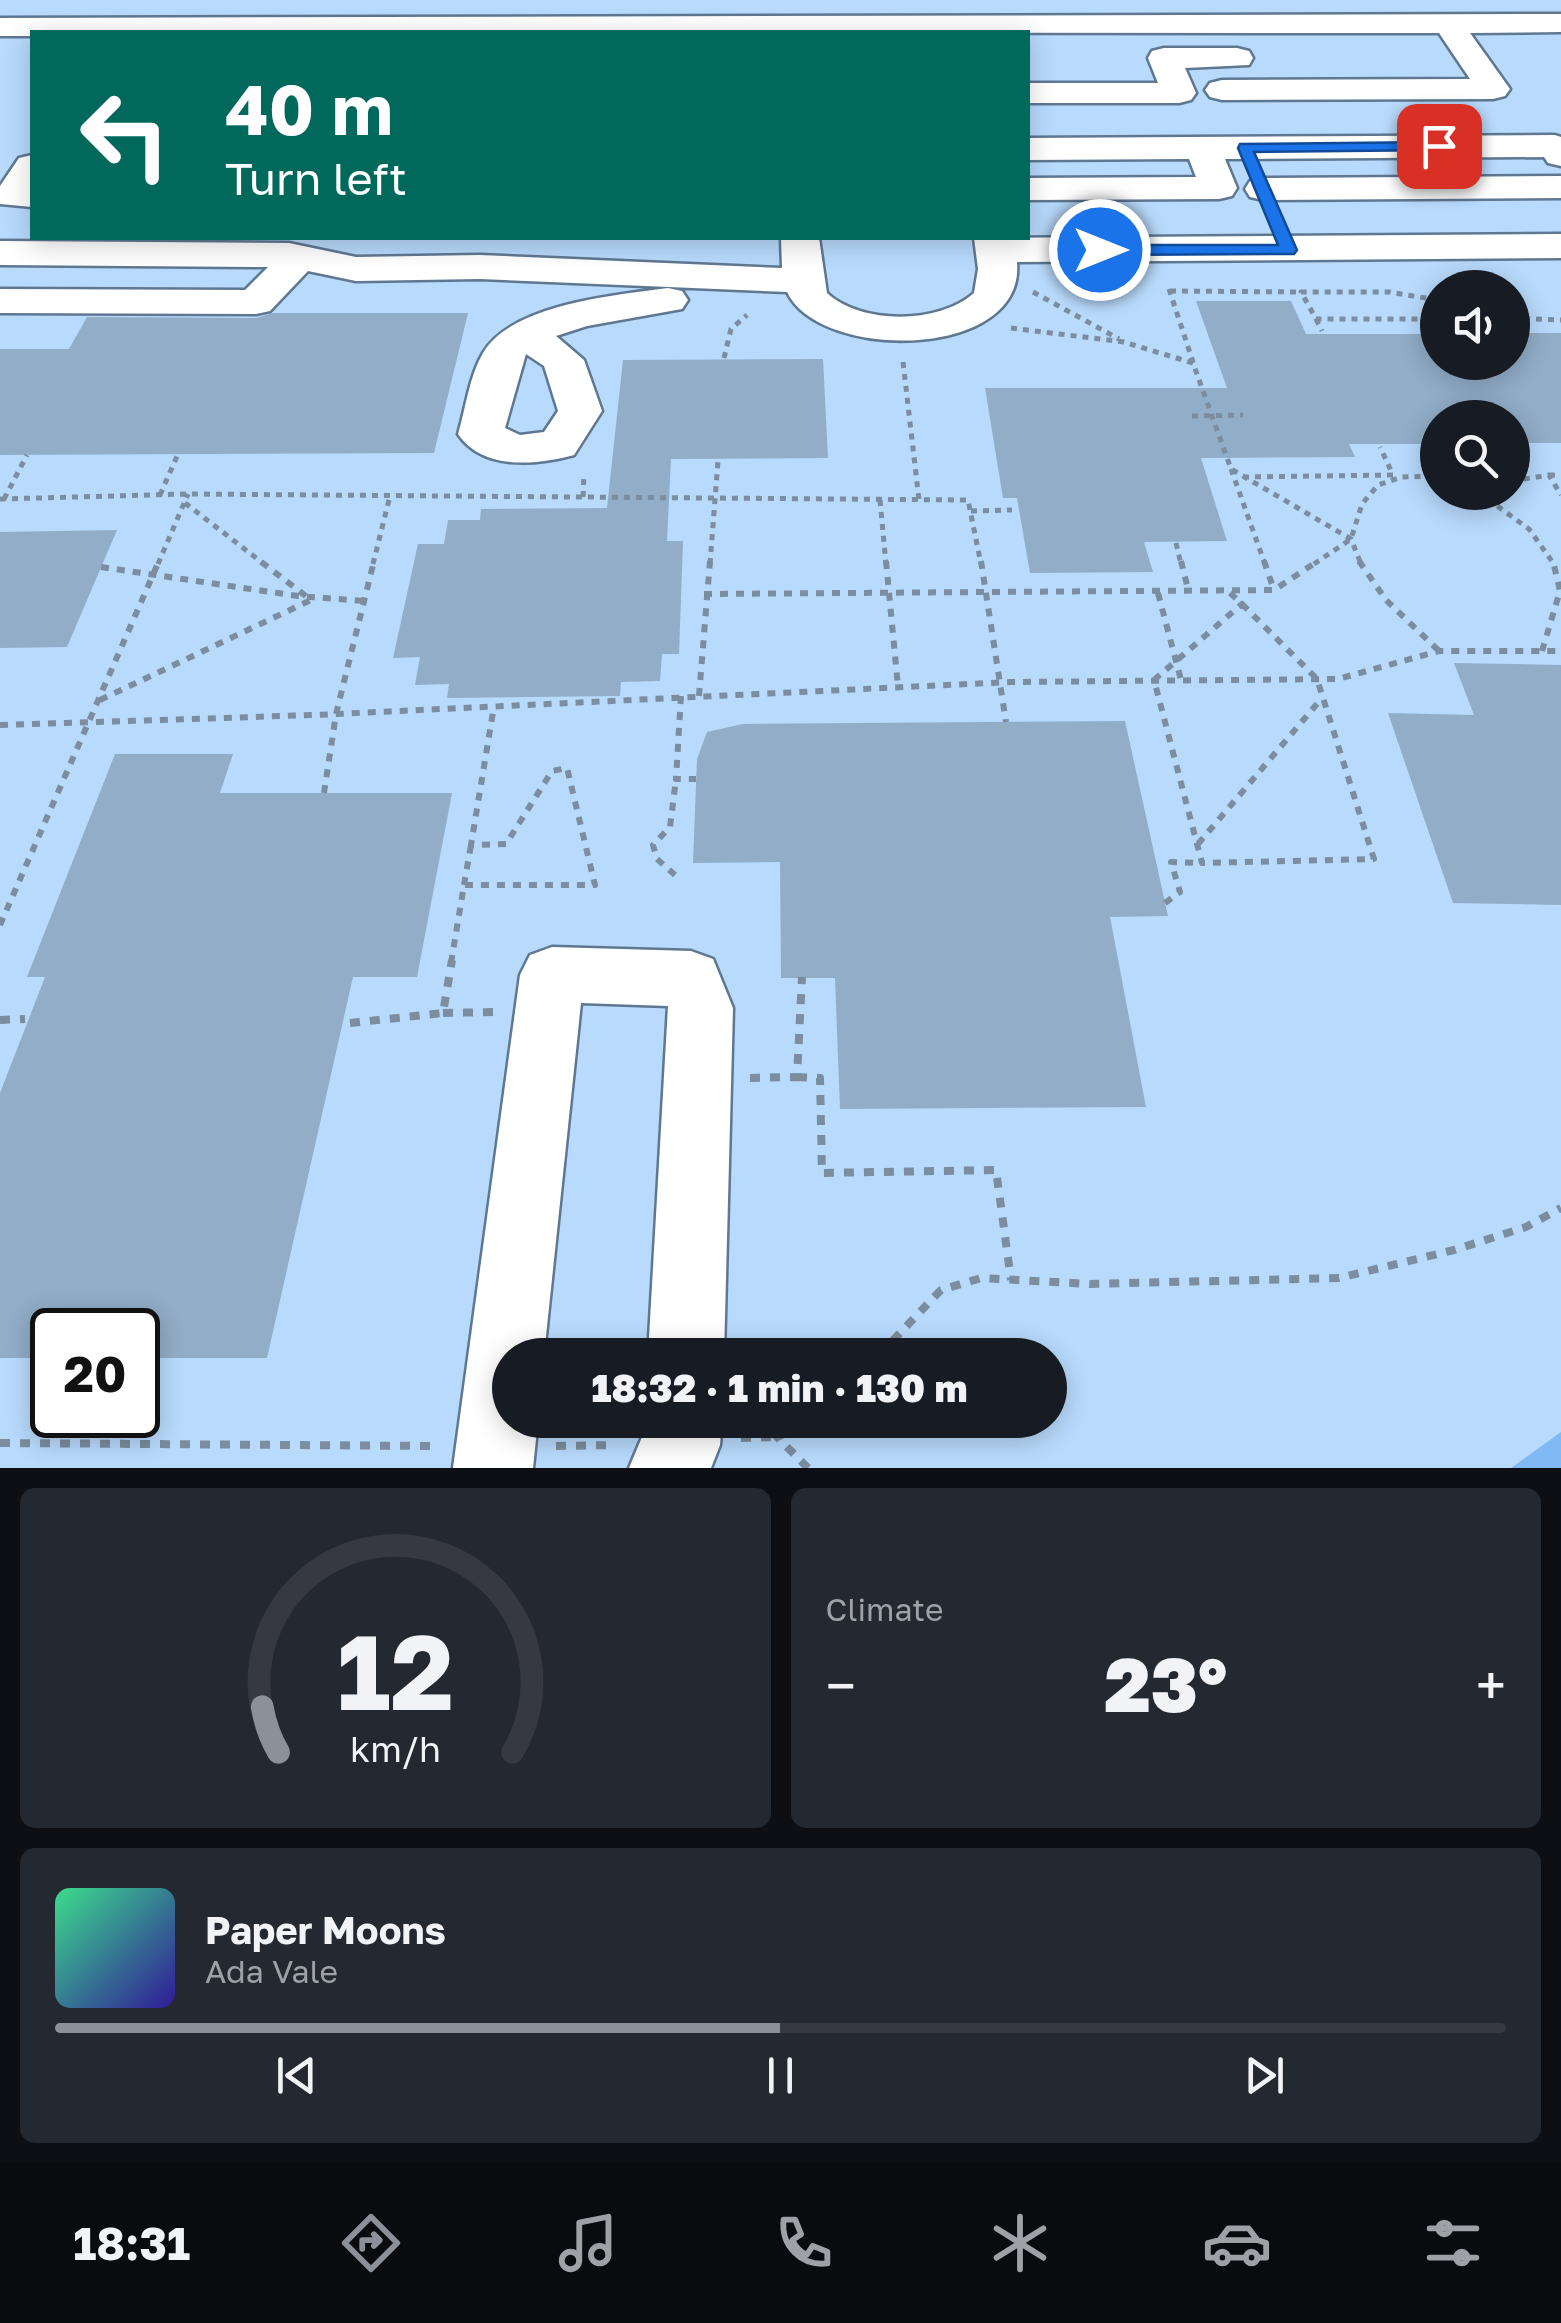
<!DOCTYPE html>
<html lang="en">
<head>
<meta charset="utf-8">
<style>
  :root { --surface:#171b24; --page:#242831; --text:#f1f3f6; --muted:#9ea1a6; --line:#363941; --accent:#8c9099 }
  body { margin:0; font-family:"Golos Text",sans-serif; background:var(--page); color:var(--text); height:100vh; display:flex; flex-direction:column; font-size:38px; white-space:nowrap }
  * { box-sizing:border-box; margin:0 }
  p { font-size:32px; color:var(--muted) }
  .icon { flex:none; width:55px; height:55px; fill:none; stroke:currentColor; stroke-width:2; stroke-linecap:round; stroke-linejoin:round }
  .map { position:relative; height:1468px; overflow:hidden }
  .drawer { display:flex; flex-direction:column; gap:20px; padding:20px; background:#0d0f14; flex:1 }
  .drawer>* { flex:none }
  .banner { position:absolute; left:30px; top:30px; width:1000px; height:210px; border-radius:0px; box-shadow:0 5px 25px #0003; background:#00695c; color:#fff; overflow:hidden }
  .tools { position:absolute; left:1420px; top:270px; display:grid; gap:20px }
  .tools a { display:grid; place-items:center; width:110px; height:110px; border-radius:50%; background:var(--surface); box-shadow:0 5px 25px #0003; font-size:50px }
  .speed { position:absolute; left:30px; top:1308px; display:flex; gap:20px; font-size:50px; font-weight:700; text-align:center }
  .speed>* { display:grid; place-content:center; width:130px; height:130px; border-radius:50%; background:var(--surface); box-shadow:0 5px 25px #0003; line-height:1 }
  .speed .limit { border:5px solid #111; border-radius:15px; background:#fff; color:#111 }
  .pin { position:absolute; display:grid; place-items:center; width:85px; height:85px; color:#fff; margin:-42px; border-radius:20px; box-shadow:0 5px 15px #0006 }
  .me { position:absolute; width:110px; margin:-55px; rotate:90deg; stroke-linejoin:round; filter:drop-shadow(0 0 8px #0008) }
  .turn { display:flex; align-items:center; gap:35px; height:210px; padding:0 30px; font-size:45px }
  .turn .icon { width:130px; height:130px; stroke-width:2.5 }
  .turn b { display:block; font-size:70px; line-height:85px }
  .big { font-size:75px; font-weight:800; line-height:1.1 }
  .drawer .card { flex:1; display:flex; flex-direction:column; justify-content:center; gap:15px; min-width:0; padding:0 35px; border-radius:15px; background:var(--page) }
  .drawer .dial { align-items:center; gap:0 }
  .dial svg { height:260px; overflow:visible; fill:none; stroke:var(--line); stroke-width:7; stroke-linecap:round; text-anchor:middle }
  .dial text { fill:var(--text); stroke:none }
  .song { display:flex; align-items:center; gap:30px }
  .cover { width:120px; height:120px; border-radius:15px; background:linear-gradient(135deg,hsl(150 70% 55%),hsl(250 70% 35%)) }
  .played { height:10px; border-radius:5px; background:linear-gradient(90deg,var(--accent) 50%,var(--line) 50%) }
  .keys { display:flex; justify-content:space-around; direction:ltr }
  .heat { display:flex; justify-content:space-between; align-items:center; font-size:55px; direction:ltr }
  .drawer .tiles { flex:1; display:grid; gap:20px; grid-template-columns:1fr 1fr }
  .card:last-child { grid-column:span 2 }
  .trip { position:absolute; left:492px; top:1338px; width:575px; height:100px; border-radius:50px; background:var(--surface); box-shadow:0 5px 25px #0003; font-weight:800; line-height:100px; text-align:center }
  .dock { display:flex; height:160px; justify-content:space-around; align-items:center; background:#090b0e; color:var(--muted) }
  .dock .icon { width:70px; height:70px }
  .dock .current { color:var(--accent) }
  .dock b { font-size:45px; color:var(--text) }
  .map>svg:first-child { display:block }
  .built { fill:#b8dafc; fill-rule:evenodd }
  .water { fill:#7fbaf4 }
  .building { fill:#92adc8 }
  .lines { fill:none; stroke-linecap:round; stroke-linejoin:round }
  .minor-casing { stroke:#5f7892; stroke-width:5 }
  .path-far2 { stroke:#7b8d9e; stroke-width:5; stroke-dasharray:6 6; stroke-linecap:butt }
  .path-far1 { stroke:#7b8d9e; stroke-width:6; stroke-dasharray:8 8; stroke-linecap:butt }
  .path { stroke:#7b8d9e; stroke-width:8; stroke-dasharray:10 10; stroke-linecap:butt }
  .minor { fill:#fff; fill-rule:evenodd }
  .route { fill:#1a73e8; stroke:#114b97; stroke-width:2.5 }
</style>
</head>
<body>
<div class="map">
<svg width="1561" height="1468" viewBox="0 0 1561 1468">
  <rect width="100%" height="100%" fill="#cbe2f9"/>
  <path class="built" d="M0 0H1561V1468H0ZM32 32H1028V238H32ZM1438 288H1512V362H1438ZM1438 418H1512V492H1438ZM52 1330H138V1415H52ZM510 1355H1050V1420H510Z"/>
  <path class="water" d="M1561 1432V1468H1511Z"/>
  <path class="building" d="M1196 301H1291L1306 334H1438V362H1512V333H1561V443H1512V418H1438V444H1349L1355 457 1201 458 1227 541 1144 542 1153 572 1030 573 1017 498H1003L985 388H1227Z
    M273 313H468L434 453 0 455V349H69L87 317 256 318Z
    M823 359 828 458 671 459 667 541H683L679 654H662L660 681 621 682 620 696 447 698 449 684 415 685 420 657 393 658 418 544H444L448 520H480L481 509 607 508 623 360Z
    M117 530 67 647 0 648V532Z
    M1454 663 1561 665V905L1453 903 1388 713 1474 715Z
    M1125 721 1168 916 1110 917 1146 1107 840 1109 835 978H781L780 862 693 863 697 759 707 732 743 724Z
    M115 754H233L220 793H452L417 977H353L267 1358H138V1330H52V1358H0V1093L45 977H27Z"/>
  <g class="lines">
    <g class="minor-casing">
      <path id="minor" d="M1561 14V32L1470 33 1510 89 1505 96 1493 99 1222 100 1210 97 1205 90 1210 83 1222 80 1470 79 1439 33 32 32V36H0V18Z
        M1164 48H1237L1249 51 1253 58 1249 65 1185 68 1196 93 1191 100 1179 103H1028V83H1158L1148 58 1152 51Z
        M1555 135 1561 137V166L1548 163 1544 157 1225 159 1237 188 1232 196 1219 199 1028 200V178L1196 177 1189 159 1028 160V138Z
        M32 155V207L0 204V186L19 158Z
        M1561 176V198L1263 200 1250 197 1245 189 1250 181 1263 178Z
        M1561 234V258L1017 262C1026 360 820 362 787 292L480 279 356 281 308 271 270 311 256 314 0 313V289L245 290 268 267 0 265V241L289 243 356 257 480 255 782 268 781 238H819L827 293C862 325 939 324 974 293L978 269 974 238Z
        M668 288 682 291 688 300 682 309 587 326 556 336 584 360 602 411 574 455C537 465 483 471 458 434 466 407 469 377 483 353 512 304 616 295 668 288ZM526 354 544 366 558 411 544 432 520 435 505 428Z
        M552 947 691 951 713 959 733 1008 724 1355H648L668 1006 581 1003 544 1355H510V1420H538L533 1468H453L520 975 530 955Z
        M644 1420H722L720 1445 711 1468H629L642 1437Z"/>
    </g>
    <path class="path-far2" d="M1169 289 1193 362
      M1170 291 1301 292
      M1033 292 1119 339
      M1438 300 1389 292H1301L1316 319H1438
      M1512 311 1526 314
      M1512 318 1561 320
      M1316 319 1322 331
      M1011 328 1124 342 1193 363 1231 469 1351 539 1361 564
      M724 358 731 329 747 315
      M903 362 919 500
      M1192 416 1243 415
      M1231 469 1265 564
      M1549 475H1561
      M1243 477 1393 475 1380 447
      M1512 481 1549 475 1561 495
      M1478 492 1529 529 1554 564
      M160 495 178 454
      M583 497 584 474
      M0 499 188 494 968 500 981 564
      M4 499 27 455
      M880 500 886 564
      M185 503 264 564
      M971 511 1012 510
      M1176 543 1181 564
      M158 564 188 494
      M373 564 390 496
      M710 564 718 461
      M1314 564 1351 539 1362 504 1378 485 1402 477 1438 476"/>
    <path class="path-far1" d="M886 561 898 687
      M981 561 1006 722
      M1181 561 1189 593
      M1264 561 1274 590
      M1359 561 1386 600 1438 650
      M101 567 298 596 365 601
      M1158 593 1181 680
      M1230 593 1242 604
      M704 594 1274 590 1318 561
      M1242 604 1317 679 1374 859 1202 863 1154 680Z
      M1542 651 1560 591 1553 561
      M681 696 676 779H696
      M699 696 710 561
      M100 700 311 600 260 561
      M0 725 315 715 1011 682 1338 679 1439 651H1561
      M324 793 336 714 374 561
      M1198 844 1322 698
      M675 875 657 859 653 845 670 827 676 779
      M464 885 471 845
      M1165 903 1180 892 1171 862 1202 863
      M0 925 159 561
      M451 963 464 885H595L567 768 552 771 506 844 471 845 494 706"/>
    <path class="path" d="M443 1013 495 1012
      M0 1020 25 1019
      M350 1023 443 1013 452 960
      M797 1077 820 1078 822 1173 996 1170 1011 1280
      M750 1078 797 1077 802 977
      M879 1355 941 1290 981 1278 1090 1284 1339 1278 1454 1250 1526 1227 1561 1208
      M741 1438 777 1437
      M0 1443 434 1446
      M556 1446 614 1445
      M808 1468 777 1437 815 1420"/>
    <use href="#minor" class="minor"/>
  </g>
  <path class="route" d="M1439 142 1444 143V150L1254 152 1297 250 1294 254 1100 255 1091 250 1100 245H1278L1238 148 1240 144Z"/>
</svg>
<div class="tools">
<a><svg class="icon" aria-label="sound" viewBox="0 0 24 24"><path d="M4 9h4l5-4v14l-5-4H4zM17 9q2 3 0 6"/></svg></a>
<a><svg class="icon" aria-label="search" viewBox="0 0 24 24"><circle cx="10" cy="10" r="6"/><path d="M15 15l6 6"/></svg></a>
</div>
<div class="speed"><div class="limit">20</div></div>
<div class="pin" style="left:1439px;top:146px;background:#d93025"><svg class="icon" aria-label="arrive" viewBox="0 0 24 24"><path d="M6 21V4h12l-3 4 3 4H6"/></svg></div>
<svg class="me" style="left:1100px;top:250px" viewBox="-20 -20 40 40"><circle r="17" fill="#1a73e8" stroke="#fff" stroke-width="3"/><path d="M0-11L8 9 0 5-8 9z" fill="#fff"/></svg>
<div class="trip">18:32 · 1 min · 130 m</div>
<div class="banner">
<div class="turn"><svg class="icon" aria-label="left" viewBox="0 0 24 24"><path d="M17 20v-9H6M10 6l-5 5 5 5"/></svg><div><b>40 m</b>Turn left</div></div>
</div>
</div>
<section class="drawer">
<div class="tiles">
<div class="card dial"><svg viewBox="0 0 100 80">
<path d="M14 69A42 42 0 1 1 86 69"/>
<path d="M14 69A42 42 0 0 1 9 55" stroke="#8c9099"/>
<text x="50" y="56" font-size="32" font-weight="700">12</text>
<text x="50" y="72" font-size="11">km/h</text>
</svg></div>
<div class="card"><p>Climate</p>
<div class="heat"><a>−</a><b class="big">23°</b><a>+</a></div>
</div>
<div class="card">
<div class="song"><i class="cover"></i><div><b>Paper Moons</b><p>Ada Vale</p></div></div>
<div class="played"></div>
<div class="keys"><svg class="icon" aria-label="previous" viewBox="0 0 24 24"><path d="M18 5L8 12l10 7zM5 5v14"/></svg><svg class="icon" aria-label="pause" viewBox="0 0 24 24"><path d="M8 5v14M16 5v14"/></svg><svg class="icon" aria-label="next" viewBox="0 0 24 24"><path d="M6 5l10 7-10 7zM19 5v14"/></svg></div>
</div>
</div>
</section>
<nav class="dock">
<b>18:31</b>
<svg class="icon current" aria-label="directions" viewBox="0 0 24 24"><path d="M12 3l9 9-9 9-9-9zM9 14v-3h6M13 9l2 2-2 2"/></svg>
<svg class="icon" aria-label="music" viewBox="0 0 24 24"><path d="M9 18V5l10-2v13"/><circle cx="6" cy="18" r="3"/><circle cx="16" cy="16" r="3"/></svg>
<svg class="icon" aria-label="phone" viewBox="0 0 24 24"><path d="M5 4h4l2 5-3 2q2 4 5 5l2-3 5 2v4C11 20 4 13 5 4z"/></svg>
<svg class="icon" aria-label="climate" viewBox="0 0 24 24"><path d="M12 3v18M4 7l16 10M4 17L20 7"/></svg>
<svg class="icon" aria-label="car" viewBox="0 0 24 24"><path d="M5 17H2v-5l4-1 3-4h7l3 4 3 1v5h-3M9 17h6M6 11h13"/><circle cx="7" cy="17" r="2"/><circle cx="17" cy="17" r="2"/></svg>
<svg class="icon" aria-label="filters" viewBox="0 0 24 24"><path d="M4 7h16M4 17h16"/><circle cx="9" cy="7" r="2"/><circle cx="15" cy="17" r="2"/></svg>
</nav>
</body>
</html>
